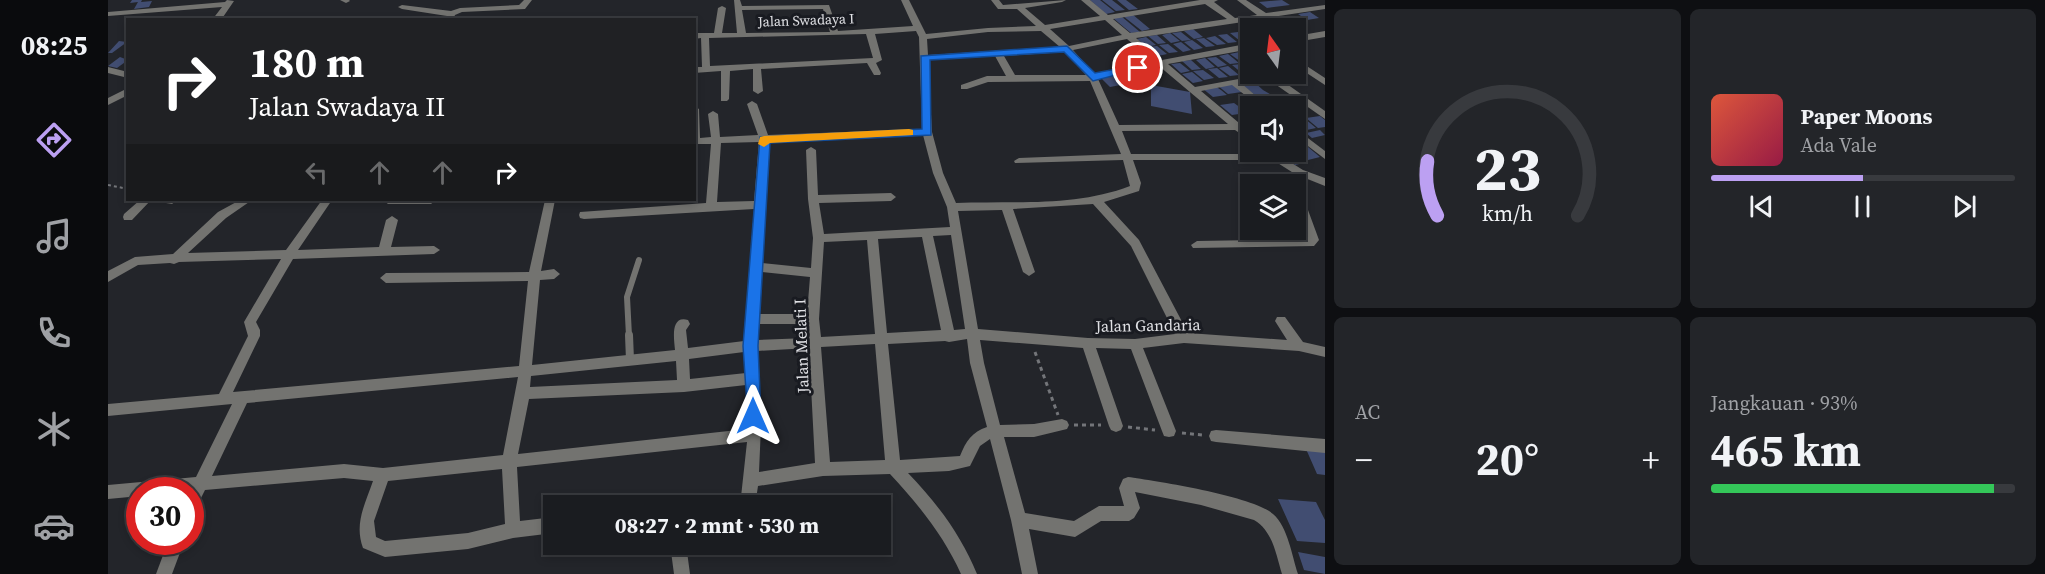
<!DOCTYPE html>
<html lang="id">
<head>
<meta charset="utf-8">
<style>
  :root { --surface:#1a1c20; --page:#232529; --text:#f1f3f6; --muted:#9fa1a5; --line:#383a3e; --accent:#bca0f2 }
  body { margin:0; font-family:"Source Serif 4",serif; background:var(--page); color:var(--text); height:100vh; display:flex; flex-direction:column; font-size:22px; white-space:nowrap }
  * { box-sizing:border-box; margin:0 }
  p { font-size:20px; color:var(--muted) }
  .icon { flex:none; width:33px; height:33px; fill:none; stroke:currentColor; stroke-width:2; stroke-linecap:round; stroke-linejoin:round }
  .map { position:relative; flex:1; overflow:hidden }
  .sheet { display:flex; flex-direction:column; gap:9px; padding:9px; background:#0e0f12; width:720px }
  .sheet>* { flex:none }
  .top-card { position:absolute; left:18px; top:18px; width:570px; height:183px; border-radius:0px; box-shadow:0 3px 9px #0003,0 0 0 2px var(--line); background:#202124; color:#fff; overflow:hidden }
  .needle { width:39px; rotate:346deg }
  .tools { position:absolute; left:1132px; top:18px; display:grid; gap:12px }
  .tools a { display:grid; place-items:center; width:66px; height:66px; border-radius:0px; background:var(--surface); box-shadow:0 3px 9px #0003,0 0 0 2px var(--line); font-size:30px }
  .speed { position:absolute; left:18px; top:477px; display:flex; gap:12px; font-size:30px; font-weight:700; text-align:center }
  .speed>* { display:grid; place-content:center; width:78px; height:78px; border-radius:50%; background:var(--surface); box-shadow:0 3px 9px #0003,0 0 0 2px var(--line); line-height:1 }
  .speed .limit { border:9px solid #d22; background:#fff; color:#111 }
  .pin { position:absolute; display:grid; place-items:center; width:51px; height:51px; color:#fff; margin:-26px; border:3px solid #fff; border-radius:50%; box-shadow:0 2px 6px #0007 }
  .me { position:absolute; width:66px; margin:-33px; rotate:0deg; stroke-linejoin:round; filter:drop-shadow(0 0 4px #0008) }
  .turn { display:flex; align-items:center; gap:21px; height:126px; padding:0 24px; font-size:27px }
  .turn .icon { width:78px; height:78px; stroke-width:2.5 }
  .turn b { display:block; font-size:42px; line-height:51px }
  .lanes { display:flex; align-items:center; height:57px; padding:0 24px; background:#0003; justify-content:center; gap:30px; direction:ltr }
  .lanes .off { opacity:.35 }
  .big { font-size:45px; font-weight:700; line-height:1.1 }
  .sheet .widget { flex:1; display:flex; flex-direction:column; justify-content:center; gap:9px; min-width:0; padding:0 21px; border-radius:9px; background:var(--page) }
  .sheet .dial { align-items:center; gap:0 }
  .dial svg { height:156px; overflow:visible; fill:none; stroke:var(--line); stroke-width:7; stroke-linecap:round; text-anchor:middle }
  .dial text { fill:var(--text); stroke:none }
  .song { display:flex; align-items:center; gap:18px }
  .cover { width:72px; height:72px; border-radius:9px; background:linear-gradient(135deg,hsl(10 70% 55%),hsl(340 70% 35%)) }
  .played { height:6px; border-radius:3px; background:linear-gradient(90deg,var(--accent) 50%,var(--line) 50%) }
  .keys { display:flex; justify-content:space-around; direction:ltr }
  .heat { display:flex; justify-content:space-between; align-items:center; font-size:33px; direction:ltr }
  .charge { height:9px; border-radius:4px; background:linear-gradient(90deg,#34c759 93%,var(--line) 0) }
  .sheet .tiles { flex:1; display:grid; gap:9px; grid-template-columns:repeat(2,1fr) }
  .trip { position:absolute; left:435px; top:495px; width:348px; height:60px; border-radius:0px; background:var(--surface); box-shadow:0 3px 9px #0003,0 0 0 2px var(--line); font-weight:700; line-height:60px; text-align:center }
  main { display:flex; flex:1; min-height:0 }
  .menu { display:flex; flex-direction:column; width:108px; justify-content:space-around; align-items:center; background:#0a0b0d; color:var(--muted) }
  .menu .icon { width:42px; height:42px }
  .menu .selected { color:var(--accent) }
  .menu b { font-size:27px; color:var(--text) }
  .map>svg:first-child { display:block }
  .building { fill:#414d71 }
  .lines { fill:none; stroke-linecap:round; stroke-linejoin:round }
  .path-far1 { stroke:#737579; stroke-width:2; stroke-dasharray:3 3; stroke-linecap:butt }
  .path { stroke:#737579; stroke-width:3; stroke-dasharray:4 4; stroke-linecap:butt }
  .service-far1 { stroke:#737370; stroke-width:6 }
  .service { stroke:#737370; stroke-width:8 }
  .minor { fill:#737370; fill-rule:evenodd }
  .route { fill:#1a73e8; stroke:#114b97; stroke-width:1.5 }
  .slow { fill:#f59e0b }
  .labels { text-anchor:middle; stroke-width:6; stroke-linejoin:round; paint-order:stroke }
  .far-street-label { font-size:14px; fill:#e0e1e5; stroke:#191b21 }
  .street-label { font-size:16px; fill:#e0e1e5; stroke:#191b21 }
</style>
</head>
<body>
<main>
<nav class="menu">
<b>08:25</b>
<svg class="icon selected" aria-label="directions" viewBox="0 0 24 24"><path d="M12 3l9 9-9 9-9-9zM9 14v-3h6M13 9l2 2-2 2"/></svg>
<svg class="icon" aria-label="music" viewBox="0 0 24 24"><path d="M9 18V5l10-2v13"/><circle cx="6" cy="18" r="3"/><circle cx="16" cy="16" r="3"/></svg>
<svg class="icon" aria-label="phone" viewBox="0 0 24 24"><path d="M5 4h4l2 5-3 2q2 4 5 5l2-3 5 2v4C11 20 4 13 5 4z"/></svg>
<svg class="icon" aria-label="climate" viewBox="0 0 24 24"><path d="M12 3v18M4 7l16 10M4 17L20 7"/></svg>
<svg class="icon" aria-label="car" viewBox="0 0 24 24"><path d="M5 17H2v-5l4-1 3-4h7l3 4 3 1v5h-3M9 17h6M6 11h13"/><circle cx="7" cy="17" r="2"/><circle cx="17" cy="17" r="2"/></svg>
</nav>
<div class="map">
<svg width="1217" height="574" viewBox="0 0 1217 574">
  <rect width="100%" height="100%" fill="#23252a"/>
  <path class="building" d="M24 0H34L33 2 44 1 41 7 26 9 30 2 22 3Z
    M982 0H992L1007 12 998 14Z
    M994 0H1004L1017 10 1008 11Z
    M1009 0H1018L1030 9 1021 10Z
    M1174 0 1182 5 1159 8 1151 2Z
    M1202 12 1211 18 1199 20 1190 14Z
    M1024 14 1042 29 1034 31 1015 16Z
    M1013 16 1032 32 1023 33 1005 18Z
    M1085 29 1095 37 1086 39 1076 31Z
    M1073 32 1083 40 1074 41 1064 33Z
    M1130 32 1141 40 1132 41 1122 33Z
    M1062 33 1072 41 1063 43 1054 35Z
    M1119 34 1129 42 1120 43 1110 35Z
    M1049 35 1058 43 1050 44 1040 36Z
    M1107 36 1118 44 1109 45 1098 38Z
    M1038 37 1048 45 1039 47 1029 39Z
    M1096 38 1107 46 1098 47 1088 39Z
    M1084 40 1095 48 1086 50 1076 42Z
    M11 41 19 42 4 53H0Z
    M1073 42 1083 50 1075 52 1065 44Z
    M1060 44 1070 52 1061 53 1051 45Z
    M1049 46 1059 54 1050 56 1040 47Z
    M1131 52 1142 61 1133 62 1122 54Z
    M1120 54 1131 63 1122 64 1111 56Z
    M12 57 20 60 9 68 0 66Z
    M1108 57 1119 65 1110 67 1099 58Z
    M1097 58 1107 67 1098 69 1088 60Z
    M1083 60 1093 69 1084 70 1074 61Z
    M1072 63 1082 71 1073 73 1063 64Z
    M1133 64 1143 72 1135 74 1124 65Z
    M1120 66 1131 75 1122 76 1111 68Z
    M1109 68 1120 77 1111 78 1100 69Z
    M1095 70 1106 78 1096 80 1085 71Z
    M1084 72 1095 81 1085 83 1074 74Z
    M1012 74 1023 83 1002 87 992 77Z
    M1144 80 1155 90 1169 98 1155 101 1131 83Z
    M1123 83 1134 92 1120 94 1109 85Z
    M1043 85 1082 92 1084 114 1043 106Z
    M1107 86 1113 90 1119 95 1105 97 1094 88Z
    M1126 103 1133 108 1138 113 1124 115 1112 105Z
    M1212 116 1217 120V127L1210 128 1198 118Z
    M1197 119 1202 123 1208 128 1194 131 1188 126V120Z
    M1212 130 1217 135 1204 138 1198 133Z
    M1200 147 1212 157 1200 160 1188 150Z
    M1187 152 1200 162 1187 165 1175 154Z
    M1198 449 1217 451V475L1209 474Z
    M1170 499 1208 502 1217 520V543L1189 541Z
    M1190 552 1217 557V574L1196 570Z"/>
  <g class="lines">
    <path class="path-far1" d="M0 185 20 189"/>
    <path class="path" d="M927 352 950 415
      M966 425H993
      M1020 427 1047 430
      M1074 433 1095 435"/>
    <path class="service-far1" d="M521 336 519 297 531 260"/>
    <path class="service" d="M521 335 522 360"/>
    <path class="minor" d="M119 0 126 1 113 20H104L114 7 0 16V12L117 2Z
      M232 0H241L242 1 238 3Z
      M416 0H424L417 9 354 12 347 15 345 20H337L339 16 294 9 290 7 294 5 343 11 352 8 411 5Z
      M626 0H632L634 6 721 5 730 31 805 26 793 0H801L818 34 880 28 928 26 909 9H890L883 0H891L895 5 958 0 954 2 917 8 937 25 992 16 973 0H982L1000 15 1092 0H1110L1106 2 1127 18 1149 15 1129 0H1138L1158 13 1217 5V9L1164 17 1178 28H1169L1155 19 1028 38 1054 60 1143 43V49L1060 64 1087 87 1158 74H1174L1169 77 1217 111V119L1160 79 1134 84 1160 106H1151L1124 85 1093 91 1143 133V141L1127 130 1014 131 1023 154H1156L1155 152H1166L1195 170 1217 178V186L1187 174 1165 160H1025L1033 183 1031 191 996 202 1031 240 1080 333 1179 340 1167 321 1169 317H1177L1195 342 1217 347V357L1191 351 1076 343 1035 348 1068 431 1066 436 1061 437 1056 436 1054 431 1023 349 988 348 1015 426 1013 430 1008 432 1003 430 1001 426 975 348 872 340 876 363 892 425 926 424 954 419 959 421 961 425 959 429 926 437H896L917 513 966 521 991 506H1016L1011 488 1015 479 1020 477C1049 481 1145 496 1165 514 1180 527 1184 556 1190 574H1174C1168 555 1165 531 1146 520L1093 505 1027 492 1032 508 1026 518 1021 521H993L967 537 921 529 930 574H914L903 520 882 439 872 446 862 466 841 471 800 473C829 503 853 535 869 574H853C836 536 810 504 782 474L715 476 650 486 647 506H632L639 442 409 467 412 521 446 517V533L405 538 360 549 277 557 255 548C246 524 257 504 265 481L236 478 97 490 87 510 82 512V490H32V496L0 499V485L88 477 124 404 0 416V404L111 394 140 336 136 322 173 259 71 262 66 264 62 263 30 265 0 282V271L27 257 65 254 110 212 132 200H144L118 218 80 253 178 250 214 200H224L190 250 271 247 278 220 284 216 290 220 283 247 326 246 332 250 326 254 185 259 148 322 152 330V336L125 392 411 366 420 281 278 283 272 278 278 273 421 272 437 200H447L433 271 446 269 452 274 446 279 432 280 424 365 567 350C566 339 562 315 580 320L582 324 578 330 580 348 636 341 646 209 476 219 472 218 471 215 472 212 598 203 603 144H586V106L591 109 592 138 603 137 600 114 605 111 610 114 612 137 650 135 639 104 644 101 649 104 660 135 814 129 811 37 808 31 767 34 774 60 768 63 773 73 772 75H766L759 63 653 69 655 91 650 94 645 91V69L622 71 621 99 619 101H613V71L586 73V67H594L593 38 586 39V33H606L610 8 614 6 618 8 614 33H629ZM1097 4 1119 19 1022 33 1005 19ZM715 9 722 32 638 33 634 10ZM997 20 1014 35 961 46 942 29ZM933 31 952 47 820 55 819 39 880 32ZM758 34 765 58 602 66 601 38ZM1019 39 1046 62 986 74 965 50ZM957 52 978 75H907L896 56ZM887 56 898 76H879L853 85V89H859L880 82 982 81 1013 154 911 158 906 161 907 163 1015 160 1022 186C968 207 905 201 848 203L835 173 824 132 820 60ZM1051 66 1120 124 1011 125 990 79 996 76ZM815 135 825 173 839 207 842 227 716 234 711 203 783 201 788 197 783 193 710 195 708 150 703 147 698 150 700 199 705 238 703 268 653 263 657 208 659 205 657 202 661 141ZM651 142 646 201 609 202 613 143ZM985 204 1023 246 1067 334 1027 339 980 338 870 329 850 211 894 210 915 272 921 276 927 272 905 209ZM843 235 857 329 846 330 825 236ZM814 237 833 330 779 333 770 239ZM759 240 767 334 713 337 711 319 716 242ZM653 272 702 277 699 314H650ZM650 324H699L700 338 649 340ZM859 339 862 363 879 427C864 432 858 441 852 456L792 460 780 344 837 341 841 342ZM767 344 777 460 722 462 713 347ZM701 348 707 463 651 472 653 426 649 351ZM636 352 638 373 582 379 581 359ZM568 361 569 380 422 387 423 376ZM410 377 395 455 275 468 236 464 104 476 139 403ZM638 385 639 429 410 454 421 399 576 392ZM394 469 397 524 360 533 277 541 268 537 266 521 280 481Z
      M1217 31V37L1188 42V36Z
      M1188 59 1217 78V85L1188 66Z
      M0 67 20 72V78L0 73Z
      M20 88V95L0 105V98Z
      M1188 129 1217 151V159L1188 137Z
      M1188 187 1193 191 1211 240 1206 246 1085 248 1083 245 1089 241 1199 239 1188 207Z
      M32 200H43L24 220H16L15 217 16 214Z
      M57 200H69L64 204 58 203Z
      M275 200H328L323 204H280Z
      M1108 430 1217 439V453L1108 442 1103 441 1101 436 1103 431Z
      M60 542H76L64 574H48Z
      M562 544H578L582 574H566Z
      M642 544H658L660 548 658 554 652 556 646 554Z"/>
  </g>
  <path class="route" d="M959 46 987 73 1030 65 1035 68 985 81 956 52 822 60 823 135 662 143 650 346 653 416 651 421 645 423 640 421 635 346 652 137 814 129 813 56Z"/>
  <path class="slow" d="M801 129 805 130V135L662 143 656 147 650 144 652 137 656 136Z"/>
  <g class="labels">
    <g class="far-street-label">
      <text transform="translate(698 20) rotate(-2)" y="5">Jalan Swadaya I</text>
    </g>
    <g class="street-label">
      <text transform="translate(1040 325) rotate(-1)" y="6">Jalan Gandaria</text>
      <text transform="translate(693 346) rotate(-92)" y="6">Jalan Melati I</text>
    </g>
  </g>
</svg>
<div class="tools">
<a><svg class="needle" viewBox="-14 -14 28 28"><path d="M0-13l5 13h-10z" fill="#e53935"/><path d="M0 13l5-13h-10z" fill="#9fa1a5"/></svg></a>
<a><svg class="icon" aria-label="sound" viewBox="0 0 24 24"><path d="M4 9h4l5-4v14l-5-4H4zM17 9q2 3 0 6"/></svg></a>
<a><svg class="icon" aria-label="layers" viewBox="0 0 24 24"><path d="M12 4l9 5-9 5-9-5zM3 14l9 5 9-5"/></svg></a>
</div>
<div class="speed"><div class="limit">30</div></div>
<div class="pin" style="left:1030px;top:68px;background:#d93025"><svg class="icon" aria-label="arrive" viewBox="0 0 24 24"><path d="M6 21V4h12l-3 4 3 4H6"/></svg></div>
<svg class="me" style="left:645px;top:416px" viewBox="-20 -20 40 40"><path d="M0-17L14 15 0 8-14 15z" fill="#1a73e8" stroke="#fff" stroke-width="4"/></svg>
<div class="trip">08:27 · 2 mnt · 530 m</div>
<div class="top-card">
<div class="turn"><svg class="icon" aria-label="right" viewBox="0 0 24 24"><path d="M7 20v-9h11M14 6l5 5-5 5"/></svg><div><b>180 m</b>Jalan Swadaya II</div></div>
<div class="lanes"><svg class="icon off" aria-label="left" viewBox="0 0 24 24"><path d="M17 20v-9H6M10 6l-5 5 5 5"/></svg><svg class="icon off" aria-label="ahead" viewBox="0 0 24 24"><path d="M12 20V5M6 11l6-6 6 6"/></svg><svg class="icon off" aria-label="ahead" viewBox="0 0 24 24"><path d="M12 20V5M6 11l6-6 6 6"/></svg><svg class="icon" aria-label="right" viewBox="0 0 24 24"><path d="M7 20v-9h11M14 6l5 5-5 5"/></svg></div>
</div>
</div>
<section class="sheet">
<div class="tiles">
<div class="widget dial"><svg viewBox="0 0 100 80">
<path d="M14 69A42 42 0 1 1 86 69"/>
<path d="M14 69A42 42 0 0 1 9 41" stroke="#bca0f2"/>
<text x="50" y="56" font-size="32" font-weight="700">23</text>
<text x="50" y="72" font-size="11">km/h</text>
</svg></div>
<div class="widget">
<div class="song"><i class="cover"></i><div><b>Paper Moons</b><p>Ada Vale</p></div></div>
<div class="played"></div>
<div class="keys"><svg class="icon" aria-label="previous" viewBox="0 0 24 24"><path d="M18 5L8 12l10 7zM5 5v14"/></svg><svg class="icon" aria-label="pause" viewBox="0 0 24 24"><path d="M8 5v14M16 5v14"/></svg><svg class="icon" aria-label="next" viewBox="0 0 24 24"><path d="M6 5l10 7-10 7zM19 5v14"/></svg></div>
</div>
<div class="widget"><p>AC</p>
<div class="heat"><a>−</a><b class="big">20°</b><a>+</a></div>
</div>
<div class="widget"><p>Jangkauan · 93%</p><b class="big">465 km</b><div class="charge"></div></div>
</div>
</section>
</main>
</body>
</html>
